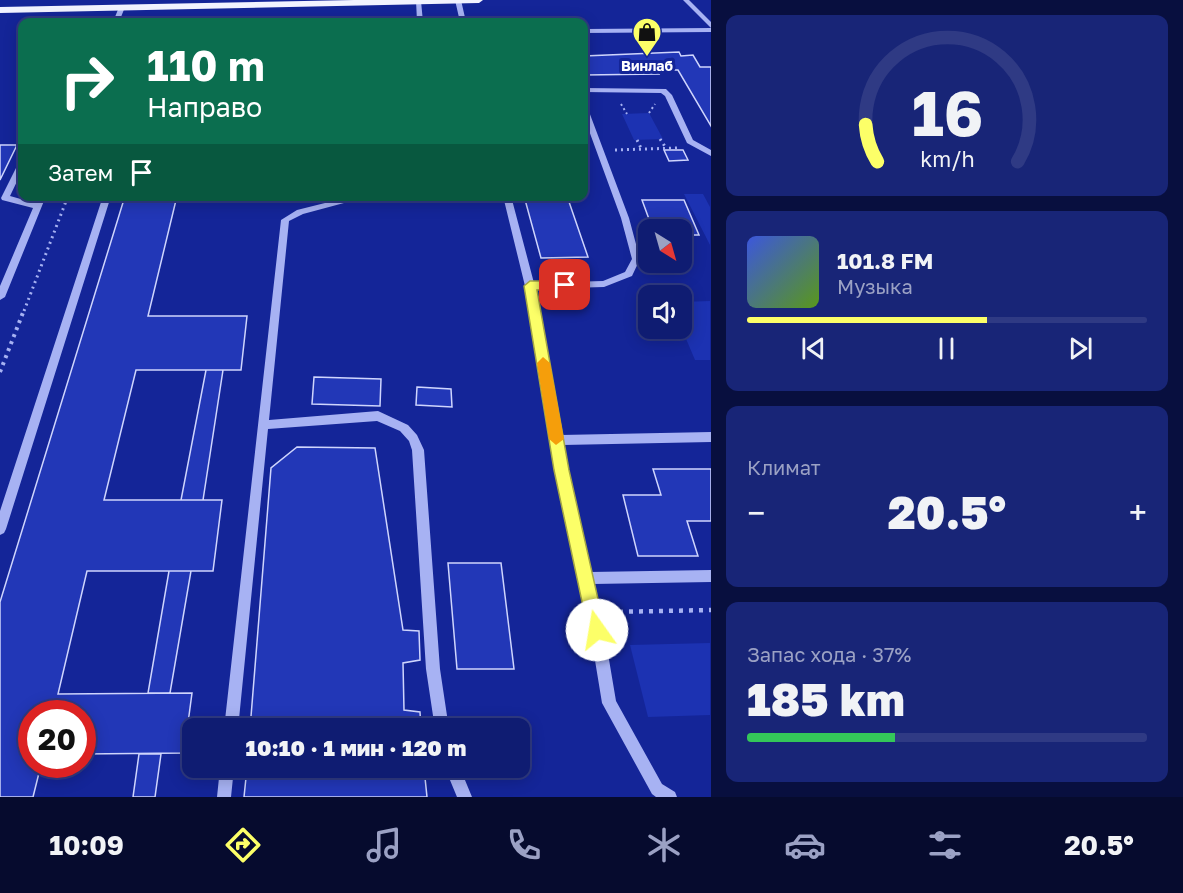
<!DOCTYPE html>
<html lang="ru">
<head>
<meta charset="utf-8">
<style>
  :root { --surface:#0f1c72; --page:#182577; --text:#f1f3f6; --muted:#9ba1c4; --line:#2f3a84; --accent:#fcff68 }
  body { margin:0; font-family:"Golos Text",sans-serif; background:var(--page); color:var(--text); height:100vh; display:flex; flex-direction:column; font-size:22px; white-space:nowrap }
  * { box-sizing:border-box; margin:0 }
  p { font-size:20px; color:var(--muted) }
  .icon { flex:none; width:33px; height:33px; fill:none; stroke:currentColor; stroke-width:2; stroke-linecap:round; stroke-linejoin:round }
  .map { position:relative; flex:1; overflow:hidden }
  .side { display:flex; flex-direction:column; gap:15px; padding:15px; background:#080f3f; width:472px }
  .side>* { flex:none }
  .hud { position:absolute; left:18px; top:18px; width:570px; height:183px; border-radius:12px; box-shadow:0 3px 15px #0003,0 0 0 2px var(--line); background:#0b6e4f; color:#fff; overflow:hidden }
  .needle { width:39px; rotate:143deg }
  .buttons { position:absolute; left:638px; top:219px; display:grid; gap:12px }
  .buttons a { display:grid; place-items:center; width:54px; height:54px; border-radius:12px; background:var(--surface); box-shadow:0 3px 15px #0003,0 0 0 2px var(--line); font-size:30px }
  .speed { position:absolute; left:18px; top:700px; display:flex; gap:12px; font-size:30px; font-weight:700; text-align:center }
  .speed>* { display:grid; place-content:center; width:78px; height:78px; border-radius:50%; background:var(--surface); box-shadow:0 3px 15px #0003,0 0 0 2px var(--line); line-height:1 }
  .speed .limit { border:9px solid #d22; background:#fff; color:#111 }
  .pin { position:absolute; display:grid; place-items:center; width:51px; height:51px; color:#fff; margin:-26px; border-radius:12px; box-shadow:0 3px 9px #0006 }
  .me { position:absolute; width:66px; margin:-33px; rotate:347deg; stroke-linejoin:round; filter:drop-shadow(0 0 4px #0008) }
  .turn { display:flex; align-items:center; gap:21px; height:126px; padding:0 30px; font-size:27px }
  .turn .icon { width:78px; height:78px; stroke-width:2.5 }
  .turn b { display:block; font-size:42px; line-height:51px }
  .then { display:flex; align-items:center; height:57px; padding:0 30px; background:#0003; gap:12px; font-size:22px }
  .big { font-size:45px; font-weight:800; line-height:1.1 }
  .side .card { flex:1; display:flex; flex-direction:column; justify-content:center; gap:9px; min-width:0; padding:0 21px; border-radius:12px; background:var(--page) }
  .side .dial { align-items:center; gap:0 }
  .dial svg { height:156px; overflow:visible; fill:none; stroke:var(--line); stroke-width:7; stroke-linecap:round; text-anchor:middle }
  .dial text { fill:var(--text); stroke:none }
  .song { display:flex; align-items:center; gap:18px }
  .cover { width:72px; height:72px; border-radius:9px; background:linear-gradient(135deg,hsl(230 70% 55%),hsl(90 70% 35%)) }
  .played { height:6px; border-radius:3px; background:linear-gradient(90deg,var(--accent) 60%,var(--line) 60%) }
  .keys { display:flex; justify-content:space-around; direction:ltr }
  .heat { display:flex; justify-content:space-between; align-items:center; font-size:33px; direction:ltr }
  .charge { height:9px; border-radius:4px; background:linear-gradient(90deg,#34c759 37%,var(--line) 0) }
  .trip { position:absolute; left:182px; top:718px; width:348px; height:60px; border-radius:12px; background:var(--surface); box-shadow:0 3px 15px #0003,0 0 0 2px var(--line); font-weight:800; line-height:60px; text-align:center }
  .menu { display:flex; height:96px; justify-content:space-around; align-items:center; background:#060b2e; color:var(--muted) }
  .menu .icon { width:42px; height:42px }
  .menu .active { color:var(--accent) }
  .menu b { font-size:27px; color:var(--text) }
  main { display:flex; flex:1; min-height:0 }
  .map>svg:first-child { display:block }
  .green { fill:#1c32b2 }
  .building { fill:#2237b7; stroke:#cfd5fd; stroke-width:1.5 }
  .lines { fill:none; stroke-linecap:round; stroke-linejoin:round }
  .path-far3 { stroke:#a7b2f3; stroke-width:2; stroke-dasharray:2 3; stroke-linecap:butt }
  .path-far2 { stroke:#a7b2f3; stroke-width:3; stroke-dasharray:2 4; stroke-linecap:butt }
  .path-far1 { stroke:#a7b2f3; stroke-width:4; stroke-dasharray:3 4.5; stroke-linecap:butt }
  .path { stroke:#a7b2f3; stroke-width:4.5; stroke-dasharray:4 6; stroke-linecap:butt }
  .minor { fill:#a7b2f3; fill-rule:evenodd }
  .major { fill:#f2f3ff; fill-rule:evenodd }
  .route { fill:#fcff68; stroke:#a4a644; stroke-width:1.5 }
  .slow { fill:#f59e0b }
  .labels { text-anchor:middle; stroke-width:6; stroke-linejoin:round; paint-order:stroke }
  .far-poi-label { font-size:14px; font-weight:bold; fill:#fff; stroke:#142598 }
</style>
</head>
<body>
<main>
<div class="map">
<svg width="711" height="797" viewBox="0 0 711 797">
  <rect width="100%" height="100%" fill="#142598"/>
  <path class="green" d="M649 113 663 139 634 140 622 114Z
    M684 194H703L710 207V245Z
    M710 301V360H695L681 327V302Z
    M710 643V715L648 717 630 645Z"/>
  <path class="building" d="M679 52 681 56 693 55 700 67H711V126L678 70H657L659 74 584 75V56Z
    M0 145H17L0 180Z
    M664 150H683L688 160 669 161Z
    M125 196H177L148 316H247L241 370H136L104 500H222L213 571H87L58 694 192 693 184 753 82 754V714H32V765H41L33 797H0V602Z
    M524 196H567L588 257 541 258Z
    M642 200H684L699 235H681V230H653Z
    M206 370H223L203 500H181Z
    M314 377 381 379 380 406 312 404Z
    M417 387 451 389 452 407 416 405Z
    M297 447 375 448 403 630 419 631 420 660 403 663 404 710 420 712 421 729H250L271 468Z
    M653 469H711V521H687L698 556H638L623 495H661Z
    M448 563H501L514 669H457Z
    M169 571H191L170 693H148Z
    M139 754H161L155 797H133Z
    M247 768H424L427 797H244Z"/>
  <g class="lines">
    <path class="path-far3" d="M621 104 627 114
      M649 113 655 104"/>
    <path class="path-far2" d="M660 139 666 148
      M637 140 642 150
      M615 150 677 148
      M24 311 68 196"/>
    <path class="path-far1" d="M0 372 24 310"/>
    <path class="path" d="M609 612 711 610"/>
    <path class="minor" d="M416 0 421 1 423 22H417Z
      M455 0H461L466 22H460Z
      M683 0H689L711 22V28Z
      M122 5 125 7 119 22H113L119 7Z
      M711 28V32L584 33V29Z
      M584 88 666 89 672 95 693 140 711 150V156L687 143 665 96 661 93 584 92Z
      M584 107 588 109 629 218 640 259 632 276 604 287 535 289 561 435 711 432V442L563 445 590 572 711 570V582L593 584 604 630 616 701 662 784 675 792 677 797H656L652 794 602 703 590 630 556 470 525 286 503 196H511L534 283 603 281 625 272 632 259 621 218 584 117Z
      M19 162H22V171L10 196 35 203 38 196H46L5 297 0 300V286L33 208 2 200 1 198Z
      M103 196H111L6 529 4 533 0 535V511Z
      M353 196H370L303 214 289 221 269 420 378 411 408 425 417 435 424 450 440 669 449 729H435L426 669 412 450 409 441 400 431 377 421 268 429 238 729H224L281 220 297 210Z
      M220 768H234L231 797H217Z
      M445 768H460L472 797H457Z"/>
    <path class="major" d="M354 0H483L479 3 0 13V7Z"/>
  </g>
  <path class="route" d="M530 281H565L571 285 565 289 537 290 569 470 605 630 603 636 597 638 591 636 588 630 554 470 524 286Z"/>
  <path class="slow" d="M543 357 550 363 564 439 556 445 549 439 537 363Z"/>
  <defs>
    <g id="shop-pin" transform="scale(1.5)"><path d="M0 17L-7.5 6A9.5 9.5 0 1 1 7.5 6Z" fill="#fcff68" stroke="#142598"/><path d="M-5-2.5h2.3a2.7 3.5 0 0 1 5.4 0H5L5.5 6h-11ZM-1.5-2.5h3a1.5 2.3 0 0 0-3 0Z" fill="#111"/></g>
  </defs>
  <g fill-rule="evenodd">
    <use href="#shop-pin" x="647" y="32"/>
  </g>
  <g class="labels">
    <g class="far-poi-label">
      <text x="647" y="71">Винлаб</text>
    </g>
  </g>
</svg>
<div class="buttons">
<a><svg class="needle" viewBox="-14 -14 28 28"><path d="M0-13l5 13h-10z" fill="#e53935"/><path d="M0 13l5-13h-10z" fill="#9ba1c4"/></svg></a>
<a><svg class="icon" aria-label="sound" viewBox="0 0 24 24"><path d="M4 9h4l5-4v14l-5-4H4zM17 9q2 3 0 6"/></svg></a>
</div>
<div class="speed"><div class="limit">20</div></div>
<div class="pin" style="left:565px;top:285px;background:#d93025"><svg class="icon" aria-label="arrive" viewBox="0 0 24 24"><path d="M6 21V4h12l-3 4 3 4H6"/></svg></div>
<svg class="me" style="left:597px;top:630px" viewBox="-20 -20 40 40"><circle r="19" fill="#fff"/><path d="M0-13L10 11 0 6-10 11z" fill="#fcff68"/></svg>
<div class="trip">10:10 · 1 мин · 120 m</div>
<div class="hud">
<div class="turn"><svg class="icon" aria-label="right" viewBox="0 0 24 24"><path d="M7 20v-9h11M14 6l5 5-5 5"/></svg><div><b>110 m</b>Направо</div></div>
<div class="then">Затем<svg class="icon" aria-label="arrive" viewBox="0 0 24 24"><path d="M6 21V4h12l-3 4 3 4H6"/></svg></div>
</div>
</div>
<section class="side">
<div class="card dial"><svg viewBox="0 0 100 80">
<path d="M14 69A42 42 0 1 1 86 69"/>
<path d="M14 69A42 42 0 0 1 8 50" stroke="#fcff68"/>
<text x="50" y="56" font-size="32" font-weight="700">16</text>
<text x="50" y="72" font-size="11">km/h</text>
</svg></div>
<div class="card">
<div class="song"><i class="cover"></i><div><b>101.8 FM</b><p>Музыка</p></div></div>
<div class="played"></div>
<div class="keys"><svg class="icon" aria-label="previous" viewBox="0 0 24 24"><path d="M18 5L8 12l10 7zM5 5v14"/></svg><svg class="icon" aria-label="pause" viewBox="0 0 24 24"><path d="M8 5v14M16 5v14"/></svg><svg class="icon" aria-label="next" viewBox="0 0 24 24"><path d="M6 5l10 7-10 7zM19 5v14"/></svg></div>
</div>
<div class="card"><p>Климат</p>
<div class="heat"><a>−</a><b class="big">20.5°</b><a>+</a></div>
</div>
<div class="card"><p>Запас хода · 37%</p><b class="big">185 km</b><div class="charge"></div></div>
</section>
</main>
<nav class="menu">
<b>10:09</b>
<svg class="icon active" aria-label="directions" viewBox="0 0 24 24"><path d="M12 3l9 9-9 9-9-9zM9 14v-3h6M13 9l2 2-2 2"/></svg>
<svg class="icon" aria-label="music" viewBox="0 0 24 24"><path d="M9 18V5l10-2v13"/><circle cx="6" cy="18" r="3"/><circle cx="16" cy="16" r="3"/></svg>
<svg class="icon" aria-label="phone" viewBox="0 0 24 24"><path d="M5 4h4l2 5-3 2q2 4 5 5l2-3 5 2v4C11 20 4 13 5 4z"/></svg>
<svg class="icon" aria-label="climate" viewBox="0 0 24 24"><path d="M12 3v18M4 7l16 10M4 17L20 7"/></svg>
<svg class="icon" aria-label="car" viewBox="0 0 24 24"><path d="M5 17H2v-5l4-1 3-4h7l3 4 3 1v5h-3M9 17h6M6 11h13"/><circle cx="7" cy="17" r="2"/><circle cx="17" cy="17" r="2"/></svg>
<svg class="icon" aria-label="filters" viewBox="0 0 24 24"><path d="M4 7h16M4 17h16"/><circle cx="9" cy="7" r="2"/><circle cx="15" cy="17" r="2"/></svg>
<b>20.5°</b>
</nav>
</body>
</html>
